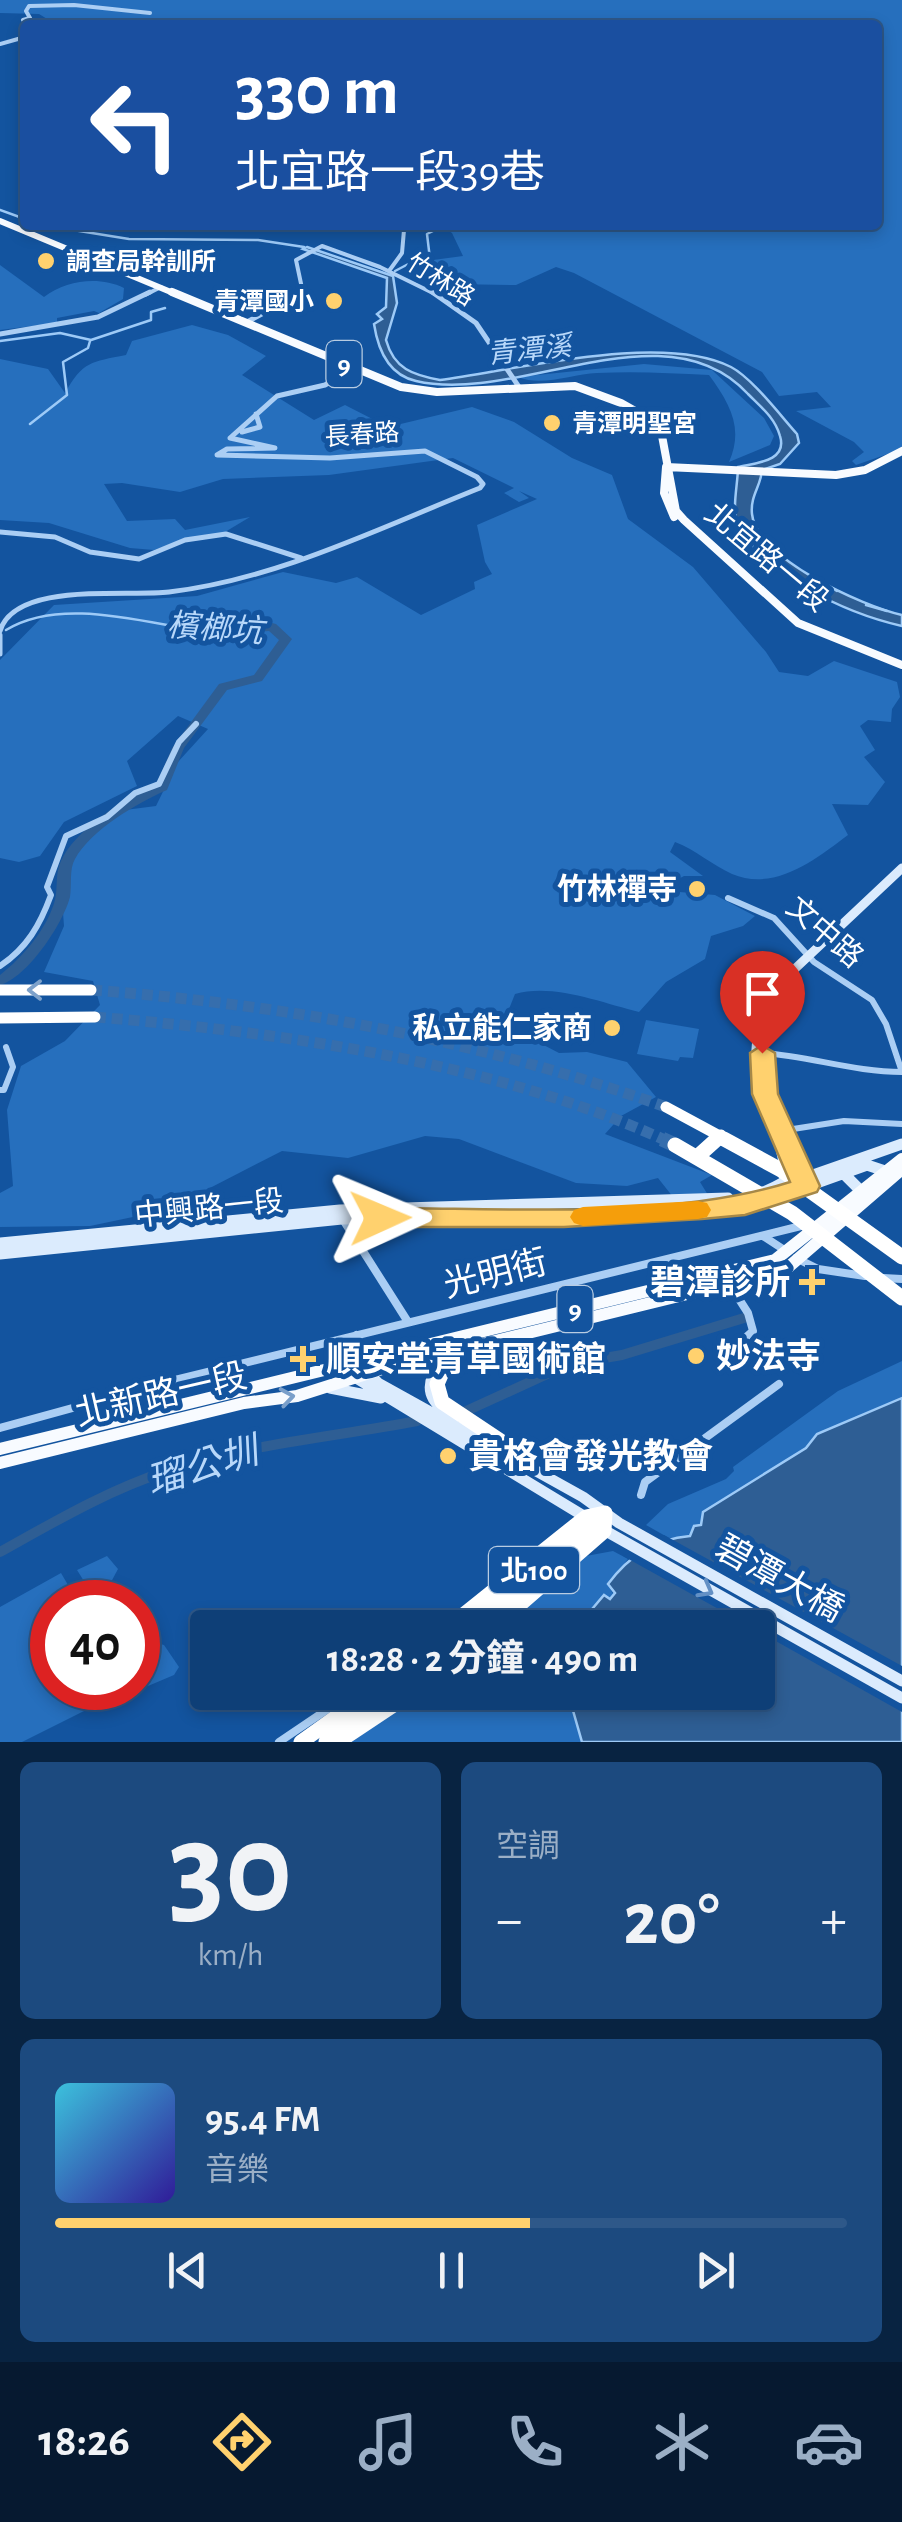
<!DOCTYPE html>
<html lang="zh-TW">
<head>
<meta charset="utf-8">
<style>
  :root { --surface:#0e3f77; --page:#1c4a7f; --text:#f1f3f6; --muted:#9bafc6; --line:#2e5889; --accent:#ffd16e }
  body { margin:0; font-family:"Alegreya Sans","Noto Sans TC",sans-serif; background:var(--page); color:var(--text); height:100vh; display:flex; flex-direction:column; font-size:38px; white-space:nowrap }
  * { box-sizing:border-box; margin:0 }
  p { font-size:32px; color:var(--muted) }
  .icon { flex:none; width:55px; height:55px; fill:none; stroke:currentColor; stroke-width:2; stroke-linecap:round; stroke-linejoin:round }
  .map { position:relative; height:1742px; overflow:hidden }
  .side { display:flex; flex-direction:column; gap:20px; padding:20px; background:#082341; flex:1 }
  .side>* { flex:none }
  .top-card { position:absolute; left:20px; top:20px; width:862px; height:210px; border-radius:10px; box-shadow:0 5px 15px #0003,0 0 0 2px var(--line); background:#1a4fa0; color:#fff; overflow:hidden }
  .speed { position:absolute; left:30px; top:1580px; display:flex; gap:20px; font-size:50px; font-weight:700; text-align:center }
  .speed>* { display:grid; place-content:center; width:130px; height:130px; border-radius:50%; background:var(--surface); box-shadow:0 5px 15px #0003,0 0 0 2px var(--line); line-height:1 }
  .speed .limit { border:15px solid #d22; background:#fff; color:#111 }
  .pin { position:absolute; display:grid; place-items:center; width:85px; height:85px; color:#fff; margin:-102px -42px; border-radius:50% 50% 50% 0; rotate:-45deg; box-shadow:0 0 10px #0007 }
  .pin .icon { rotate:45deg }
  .me { position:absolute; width:110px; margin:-55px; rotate:89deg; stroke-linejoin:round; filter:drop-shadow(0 0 8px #0008) }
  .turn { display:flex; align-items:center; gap:35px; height:210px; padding:0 50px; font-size:45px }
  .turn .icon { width:130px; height:130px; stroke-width:2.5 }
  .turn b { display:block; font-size:70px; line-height:85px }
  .big { font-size:75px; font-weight:700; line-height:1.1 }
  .side .card { flex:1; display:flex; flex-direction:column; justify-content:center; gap:15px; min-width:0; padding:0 35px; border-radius:15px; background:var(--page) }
  .side .dial { align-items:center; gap:0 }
  .dial b { font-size:130px; line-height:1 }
  .song { display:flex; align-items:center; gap:30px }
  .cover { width:120px; height:120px; border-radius:15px; background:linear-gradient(135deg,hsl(190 70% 55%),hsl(250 70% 35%)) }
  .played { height:10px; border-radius:5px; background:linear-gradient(90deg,var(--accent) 60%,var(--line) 60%) }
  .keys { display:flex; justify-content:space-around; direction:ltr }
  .heat { display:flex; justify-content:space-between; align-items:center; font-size:55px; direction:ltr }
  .side .tiles { flex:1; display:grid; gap:20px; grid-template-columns:1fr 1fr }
  .card:last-child { grid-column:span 2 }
  .trip { position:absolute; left:190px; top:1610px; width:585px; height:100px; border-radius:10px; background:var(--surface); box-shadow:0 5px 15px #0003,0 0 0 2px var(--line); font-weight:700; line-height:100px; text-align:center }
  .menu { display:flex; height:160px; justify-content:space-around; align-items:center; background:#061930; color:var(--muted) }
  .menu .icon { width:70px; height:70px }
  .menu .active { color:var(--accent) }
  .menu b { font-size:45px; color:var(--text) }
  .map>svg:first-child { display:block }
  .green { fill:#266fbd }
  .water { fill:#2e5e94; stroke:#9dcaf7; stroke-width:2.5 }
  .pier { fill:#13549f }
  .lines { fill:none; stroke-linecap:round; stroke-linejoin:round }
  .stream { stroke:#9dcaf7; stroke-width:2.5 }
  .canal { stroke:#2e5e94; stroke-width:10 }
  .river { fill:#2e5e94; fill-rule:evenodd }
  .highway-tunnel-far1 { stroke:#366ead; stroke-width:11; stroke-dasharray:11 6; stroke-linecap:butt }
  .highway-tunnel { stroke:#366ead; stroke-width:15; stroke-dasharray:15 8; stroke-linecap:butt }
  .street-far3 { stroke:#abcef4; stroke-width:4 }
  .street-far2 { stroke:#abcef4; stroke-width:5 }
  .street-far1 { stroke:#abcef4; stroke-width:6 }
  .street { stroke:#abcef4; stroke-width:8 }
  .secondary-far1 { stroke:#dbebfd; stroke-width:9 }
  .secondary { stroke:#dbebfd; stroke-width:11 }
  .primary-far2 { stroke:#f8fbff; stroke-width:6 }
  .primary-far1 { stroke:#f8fbff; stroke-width:8 }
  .primary { stroke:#f8fbff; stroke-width:12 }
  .highway-far1 { stroke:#fff; stroke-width:11 }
  .highway { stroke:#fff; stroke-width:15 }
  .secondary-bridge-far1 { stroke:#dbebfd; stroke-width:9 }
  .secondary-bridge { stroke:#dbebfd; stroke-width:11 }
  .highway-bridge-far1 { stroke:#fff; stroke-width:11 }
  .highway-bridge { stroke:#fff; stroke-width:15 }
  .oneway { stroke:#7da1ca }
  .oneway2 { stroke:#7a9fca }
  .oneway3 { stroke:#6390c5 }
  .route { fill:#ffd16e; stroke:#a68848; stroke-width:2.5 }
  .slow { fill:#f59e0b }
  .poi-dot { fill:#ffd16e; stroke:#13549f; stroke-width:4 }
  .labels { text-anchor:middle; stroke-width:10; stroke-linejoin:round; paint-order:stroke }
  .far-poi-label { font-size:25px; font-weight:bold; fill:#fff; stroke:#13549f; text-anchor:start }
  .far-street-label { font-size:25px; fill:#fff; stroke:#13549f }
  .far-water-label { font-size:28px; font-style:italic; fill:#b8d8fa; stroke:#13549f }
  .shield { fill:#13549f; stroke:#b8cce2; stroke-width:2.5 }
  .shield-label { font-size:28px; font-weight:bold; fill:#fff }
  .street-label { font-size:30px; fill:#fff; stroke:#13549f }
  .poi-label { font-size:30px; font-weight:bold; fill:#fff; stroke:#13549f; text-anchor:end }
  .water-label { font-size:32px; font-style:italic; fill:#b8d8fa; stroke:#13549f }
  .near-street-label { font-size:35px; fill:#fff; stroke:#13549f }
  .near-poi-label { font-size:35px; font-weight:bold; fill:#fff; stroke:#13549f; text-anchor:start }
  .near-water-label { font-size:38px; font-style:italic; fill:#b8d8fa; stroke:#13549f }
</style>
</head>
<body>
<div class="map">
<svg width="902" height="1742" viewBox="0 0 902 1742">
  <rect width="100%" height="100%" fill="#13549f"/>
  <path class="green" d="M0 0H902V449L856 465 852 461 864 452 854 442 796 411 831 407 817 392 779 396 762 372 574 273 556 267 516 285 452 284 440 291 428 276 436 272 433 260 463 256 452 233 444 228 448 225H878V25H57L39 14 0 13Z
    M0 265 44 297C67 280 99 276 124 288L123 299 99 313 94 311 57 318V323L0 330Z
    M192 325 228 335 266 356 242 375 314 420 345 405 388 427 472 407 514 422 572 458 612 475 628 519 693 567 766 652 779 672 808 676 834 661 897 682 900 697 892 709 891 722 868 720 860 726 875 750 864 757 885 782 868 805 832 804 848 835C815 860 774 892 732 874 712 865 696 850 675 842L670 852 703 876H684L665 886 668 891 715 895 755 916 743 926 711 936 705 959 666 982 639 1012C602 1003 553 983 515 994L503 1024 559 1053 587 1052 627 1062 656 1097 621 1116 605 1134 712 1175 700 1182 708 1195 673 1197 658 1178 627 1186 576 1183 459 1139 425 1136 348 1158 282 1151 206 1190 185 1206 90 1226 0 1227V1193L13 1186 7 1110 21 1066 65 1041 100 1005 93 981 44 972 64 926 62 899 69 849 125 810 156 806 177 763 208 729 178 716 127 761 137 786 64 822 40 856 19 862 0 858V660L54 605 197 596 283 572 336 583 357 577 421 615 475 589 474 582 492 574 485 562 477 525 537 499 519 491 529 498 519 502 504 493 514 488 453 458 329 475 223 479 180 492 122 483 104 484 127 521 175 519 185 530 250 517 220 535 185 539 154 550 130 548 49 523 0 520V359L48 369 65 393C83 361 91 362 126 355L132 341Z
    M644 364 712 370 764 418 774 436 770 445 729 462C744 428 730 404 709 375 671 373 634 371 597 373 572 374 542 387 518 377Z
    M646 1020 699 1029 693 1058 680 1057 678 1061 637 1054Z
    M902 1361V1398L817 1434 806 1448 749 1487 730 1494 701 1525 694 1526 690 1536 669 1538 646 1525 668 1504 726 1479 734 1471 733 1467 838 1391Z
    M613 1551 628 1559 608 1584 615 1598 591 1627 500 1628 586 1556Z
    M107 1556 118 1569 110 1584 114 1591 128 1598 123 1602H97L77 1570Z
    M61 1573 78 1602H52V1688L126 1690 22 1742H0V1607Z
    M138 1628 145 1640 164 1645 179 1667 174 1675 148 1686 138 1668Z
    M421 1692 568 1693 582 1742H352Z"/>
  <path class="water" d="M307 247 393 276 397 303 386 340C394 369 413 375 440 380 516 370 662 332 731 367 752 378 780 415 797 434L799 443 780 464 762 470C761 486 750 496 752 514 756 558 862 606 902 615V626C849 614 760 575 737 521 732 507 738 483 738 467 754 463 788 462 780 436 775 418 761 407 748 394 665 304 518 405 416 381 389 375 378 350 374 324L382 319 377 314 386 307 387 278 303 249Z
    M902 1398V1742H582L568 1693 758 1692V1628L577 1627 604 1595 610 1599 615 1593 608 1584C629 1556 654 1539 690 1536L694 1526 701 1525 703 1512 806 1448 817 1434Z"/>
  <path class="pier" d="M664 1535 902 1666V1712L758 1631V1628L751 1627 623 1556Z"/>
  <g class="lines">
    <path class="stream" d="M0 210 25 219
      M42 225 129 239 258 240 304 247
      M395 271 416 260 430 259 427 234 445 225
      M0 341 60 333 91 340 151 320V312L165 308
      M30 424 67 395 63 362 88 348 90 341
      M822 583 837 591
      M866 605 887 611
      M6 630C60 597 141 622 201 631"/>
    <path class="canal" d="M464 1412 569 1364 622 1355 744 1318
      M0 1552C54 1522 108 1490 167 1471 248 1444 334 1437 417 1421"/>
    <path class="river" d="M272 623 276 624 292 639 262 681 227 690 184 748 167 790C137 803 91 830 75 859 69 869 72 885 70 897 63 924 27 978 0 985V975C23 957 47 929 55 900 58 887 55 873 61 861 75 830 124 798 156 785L172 748 219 684 254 675 279 640 269 631 201 635 197 634 195 631 197 628Z"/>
    <path class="highway-tunnel-far1" d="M91 990C289 1005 478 1040 666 1107
      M95 1017C281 1032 497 1063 667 1141"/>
    <path class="highway-tunnel" d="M662 1139 675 1145
      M502 1442 539 1467
      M523 1591 551 1568"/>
    <path class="street-far3" d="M26 25 23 20 30 18 26 11 29 6 74 5 150 13
      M0 44 25 37
      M28 230 40 225
      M389 271 402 253 404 230 420 225
      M145 295 161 287
      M300 295 303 293 296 260 322 246 380 267 437 295"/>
    <path class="street-far2" d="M432 292 476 323 519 387
      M247 322 303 292
      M0 334 98 317 150 292
      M242 432 260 427 256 414
      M0 532 55 537 90 552 139 559 185 540 226 534 301 558
      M0 631C15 581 126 597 169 592 278 579 379 528 480 488L483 484 477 477 425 451 330 458 217 455 227 449 275 448 230 438 277 396 325 385 354 368
      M0 635V654"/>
    <path class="street-far1" d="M728 898 774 918 814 962 872 1000 886 1024 902 1072
      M0 966C27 948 40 925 51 895L47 887 66 836 107 817 135 793 159 784 179 742 196 724
      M761 1070 762 1053C810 1056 854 1072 902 1072
      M0 1090H4L13 1067 6 1047
      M766 1112 776 1141
      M774 1132 844 1121 902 1124"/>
    <path class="street" d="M784 1141 799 1176
      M342 1218 408 1322
      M763 1236 786 1251
      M796 1258 818 1269 865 1276
      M883 1278 902 1279
      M730 1285 748 1313 753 1331 745 1338
      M356 1335 364 1352 361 1361
      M0 1428 171 1381 805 1225
      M641 1495 645 1482 779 1384
      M279 1742 353 1692"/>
    <path class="secondary-far1" d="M783 980 902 868"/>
    <path class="secondary" d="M843 1173 863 1193
      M796 1181 902 1144
      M727 1207 766 1201 867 1165 888 1172
      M0 1243 340 1210 728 1198
      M0 1254 342 1219 597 1216
      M368 1373 378 1383 583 1497 619 1523 902 1681
      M433 1375C424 1396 438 1406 453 1418
      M353 1376 587 1518
      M330 1388 381 1398
      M604 1530 902 1698"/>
    <path class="primary-far2" d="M0 221 178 295"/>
    <path class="primary-far1" d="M172 292 401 387 437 392 575 386 621 403 660 425 676 511 684 520 798 623 902 665
      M666 467 664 493 674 517
      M666 467 836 475 865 470 902 451"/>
    <path class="primary" d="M0 1449 775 1260 902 1159
      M0 1463 244 1403 297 1396 385 1368 785 1270 902 1169"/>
    <path class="highway-far1" d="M0 990H91
      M0 1018 95 1017
      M714 1141 721 1135"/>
    <path class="highway" d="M697 1157 717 1139
      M451 1352 437 1384 442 1402 502 1442
      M447 1628 586 1517 605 1513
      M464 1628 601 1516
      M477 1628 523 1591
      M493 1628 604 1531 605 1513
      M301 1742 371 1692
      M326 1742 386 1692
      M338 1742 413 1692"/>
    <path class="secondary-bridge-far1" d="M780 1141C755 1068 740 1051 783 980"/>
    <path class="secondary-bridge" d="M588 1211C654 1209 725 1216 784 1182L786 1171 779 1139"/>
    <path class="highway-bridge-far1" d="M666 1107 729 1141"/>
    <path class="highway-bridge" d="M724 1139 781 1170 902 1257
      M675 1145 792 1213 902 1298"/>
  </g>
  <defs><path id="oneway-chevron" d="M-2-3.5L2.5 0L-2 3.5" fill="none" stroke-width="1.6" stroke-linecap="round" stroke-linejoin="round" transform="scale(2.5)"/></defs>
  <use class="oneway" href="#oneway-chevron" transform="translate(35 990) rotate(180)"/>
  <use class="oneway2" href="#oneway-chevron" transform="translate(287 1397) rotate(-9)"/>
  <use class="oneway3" href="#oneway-chevron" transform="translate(706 1590) rotate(29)"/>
  <path class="route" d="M762 1045 775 1053 778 1094 820 1186 817 1192 745 1215 702 1219 564 1227H380L371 1224 367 1218 371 1211 380 1208C506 1208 671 1220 790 1182L752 1094 750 1053Z"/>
  <path class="slow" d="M698 1201 707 1203 711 1210 707 1217 698 1219 583 1226 574 1223 570 1217 574 1210 583 1207Z"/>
  <g class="poi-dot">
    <circle cx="46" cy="261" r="10"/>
    <circle cx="334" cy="301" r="10"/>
    <circle cx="552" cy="423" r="10"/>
    <circle cx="697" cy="889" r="10"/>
    <circle cx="612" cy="1028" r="10"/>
    <path d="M807 1267h10v10h10v10h-10v10h-10v-10h-10v-10h10z"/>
    <circle cx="696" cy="1356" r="10"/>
    <path d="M298 1344h10v10h10v10h-10v10h-10v-10h-10v-10h10z"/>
    <circle cx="448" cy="1456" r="10"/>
  </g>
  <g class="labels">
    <g class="far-poi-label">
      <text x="66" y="270">調查局幹訓所</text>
      <text x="314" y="310" text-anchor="end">青潭國小</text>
      <text x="572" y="432">青潭明聖宮</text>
    </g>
    <g class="far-street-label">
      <text transform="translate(441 279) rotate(32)" y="9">竹林路</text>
      <text transform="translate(362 434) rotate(-4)" y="9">長春路</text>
    </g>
    <g class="far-water-label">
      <text transform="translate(529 349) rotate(-6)" y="10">青潭溪</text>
    </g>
    <g class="shield">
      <rect x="326.5" y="341" width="35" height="46" rx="8"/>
      <rect x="557.5" y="1286" width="35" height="46" rx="8"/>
      <rect x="489" y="1547" width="90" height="46" rx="8"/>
    </g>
    <g class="shield-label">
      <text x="344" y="374">9</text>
      <text x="575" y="1319">9</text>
      <text x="534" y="1580">北100</text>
    </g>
    <g class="street-label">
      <text transform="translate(767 557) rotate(40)" y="10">北宜路一段</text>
      <text transform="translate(825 932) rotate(41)" y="10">文中路</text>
      <text transform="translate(209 1208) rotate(-6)" y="10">中興路一段</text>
    </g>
    <g class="poi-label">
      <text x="677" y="899">竹林禪寺</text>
      <text x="592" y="1038">私立能仁家商</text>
    </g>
    <g class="water-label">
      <text transform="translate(215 628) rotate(4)" y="11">檳榔坑</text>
    </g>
    <g class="near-street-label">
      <text transform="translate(495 1273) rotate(-14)" y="12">光明街</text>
      <text transform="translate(161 1394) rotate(-13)" y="12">北新路一段</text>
      <text transform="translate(780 1578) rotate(29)" y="12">碧潭大橋</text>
    </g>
    <g class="near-poi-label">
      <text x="790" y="1294" text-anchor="end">碧潭診所</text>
      <text x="716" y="1368">妙法寺</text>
      <text x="326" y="1371">順安堂青草國術館</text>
      <text x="468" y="1468">貴格會發光教會</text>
    </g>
    <g class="near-water-label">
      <text transform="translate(202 1466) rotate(-17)" y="13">瑠公圳</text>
    </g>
  </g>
</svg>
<div class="speed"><div class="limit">40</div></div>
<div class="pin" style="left:762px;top:1053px;background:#d93025"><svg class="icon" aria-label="arrive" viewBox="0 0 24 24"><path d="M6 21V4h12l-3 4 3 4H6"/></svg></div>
<svg class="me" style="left:380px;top:1218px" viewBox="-20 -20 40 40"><path d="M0-17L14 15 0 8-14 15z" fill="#ffd16e" stroke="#fff" stroke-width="4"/></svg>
<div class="trip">18:28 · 2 分鐘 · 490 m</div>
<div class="top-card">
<div class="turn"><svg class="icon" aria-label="left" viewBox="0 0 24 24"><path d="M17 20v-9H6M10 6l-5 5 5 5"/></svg><div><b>330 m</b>北宜路一段39巷</div></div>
</div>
</div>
<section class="side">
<div class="tiles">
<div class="card dial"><b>30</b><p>km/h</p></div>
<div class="card"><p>空調</p>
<div class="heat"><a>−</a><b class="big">20°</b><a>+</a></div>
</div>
<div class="card">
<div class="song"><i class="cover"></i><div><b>95.4 FM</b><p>音樂</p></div></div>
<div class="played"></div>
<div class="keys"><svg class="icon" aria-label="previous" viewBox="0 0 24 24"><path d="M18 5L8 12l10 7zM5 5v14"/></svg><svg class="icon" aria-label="pause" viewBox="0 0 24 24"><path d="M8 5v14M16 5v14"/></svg><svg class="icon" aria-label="next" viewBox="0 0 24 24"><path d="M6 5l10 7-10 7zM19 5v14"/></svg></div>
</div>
</div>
</section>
<nav class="menu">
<b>18:26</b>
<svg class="icon active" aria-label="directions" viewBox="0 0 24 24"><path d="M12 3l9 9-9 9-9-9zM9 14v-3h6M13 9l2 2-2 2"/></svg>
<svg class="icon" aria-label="music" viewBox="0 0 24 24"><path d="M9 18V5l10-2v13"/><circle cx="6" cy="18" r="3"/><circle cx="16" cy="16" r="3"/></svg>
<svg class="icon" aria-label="phone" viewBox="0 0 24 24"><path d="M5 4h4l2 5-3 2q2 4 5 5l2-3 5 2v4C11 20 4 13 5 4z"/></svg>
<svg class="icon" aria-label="climate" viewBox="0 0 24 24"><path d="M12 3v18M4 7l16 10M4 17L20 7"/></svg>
<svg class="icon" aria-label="car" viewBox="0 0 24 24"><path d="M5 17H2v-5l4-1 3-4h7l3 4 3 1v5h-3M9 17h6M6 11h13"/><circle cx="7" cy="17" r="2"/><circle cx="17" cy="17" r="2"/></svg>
</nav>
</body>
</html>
